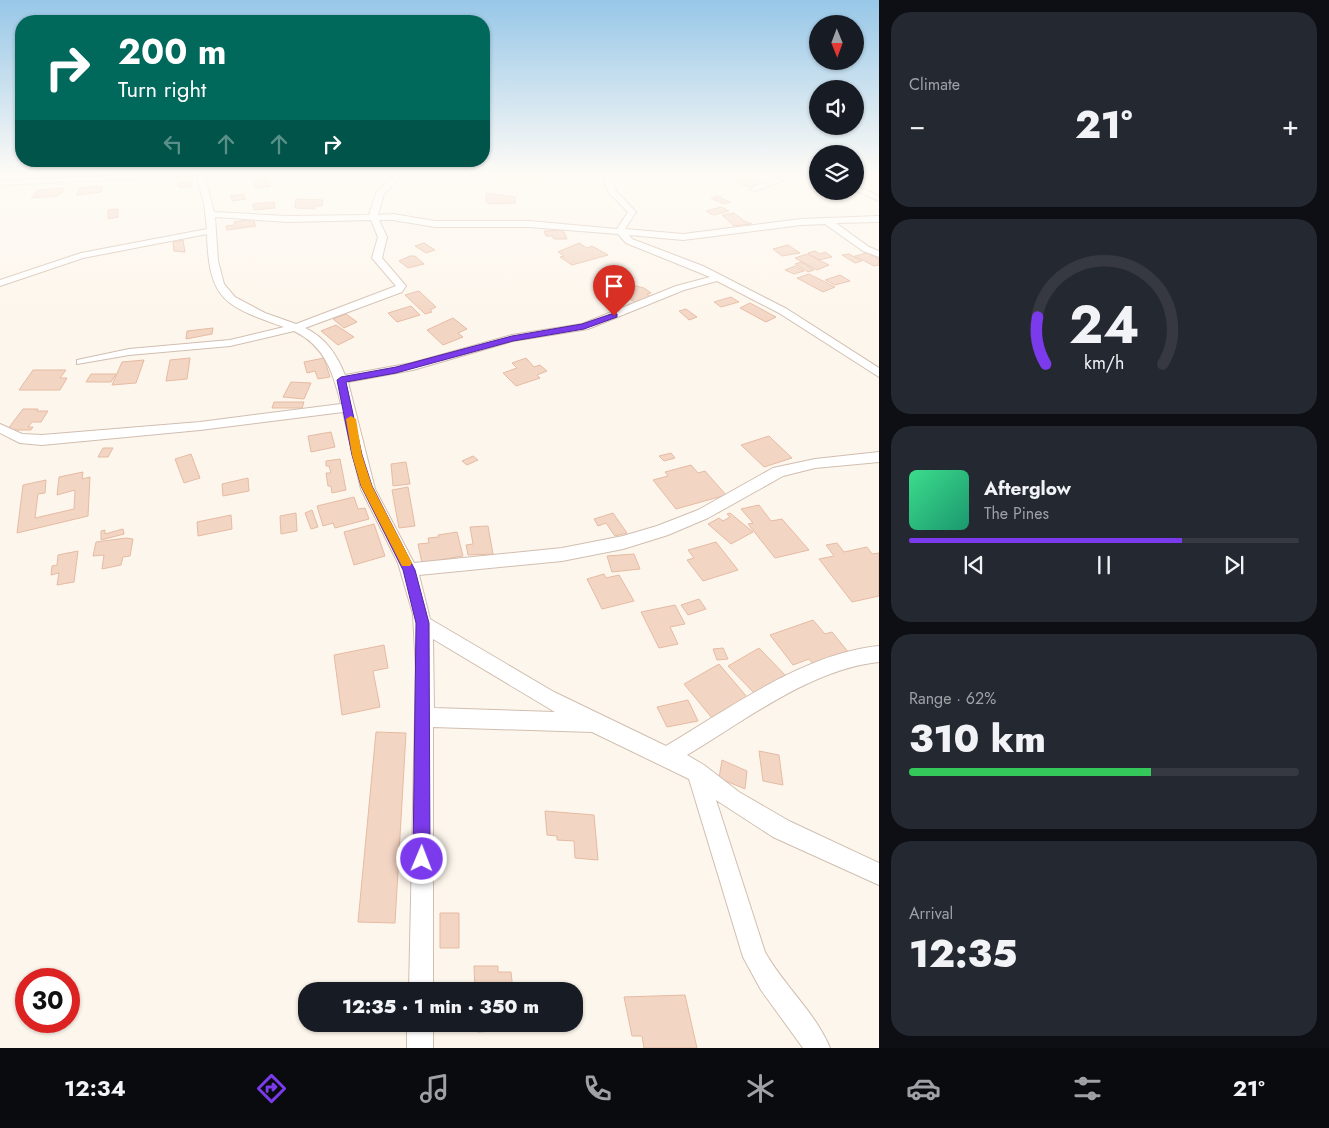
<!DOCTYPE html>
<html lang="en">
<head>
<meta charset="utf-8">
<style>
  :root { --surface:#171b24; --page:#242831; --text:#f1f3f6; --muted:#9ea1a6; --line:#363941; --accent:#7c3aed }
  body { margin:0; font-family:Jost,sans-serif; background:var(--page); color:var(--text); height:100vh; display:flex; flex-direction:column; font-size:19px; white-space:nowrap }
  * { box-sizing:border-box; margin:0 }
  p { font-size:16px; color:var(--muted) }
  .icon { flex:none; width:28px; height:28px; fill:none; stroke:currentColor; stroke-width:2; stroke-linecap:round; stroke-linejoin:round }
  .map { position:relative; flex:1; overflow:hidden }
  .side { display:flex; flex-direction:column; gap:12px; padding:12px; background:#0d0f14; width:450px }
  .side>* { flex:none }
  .hud { position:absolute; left:15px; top:15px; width:475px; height:152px; border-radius:20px; box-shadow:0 1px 4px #0004; background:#00695c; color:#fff; overflow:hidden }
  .needle { width:32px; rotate:179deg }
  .buttons { position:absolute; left:809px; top:15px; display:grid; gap:10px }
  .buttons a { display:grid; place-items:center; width:55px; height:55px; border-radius:50%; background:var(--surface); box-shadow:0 1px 4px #0004; font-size:25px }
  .speed { position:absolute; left:15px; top:968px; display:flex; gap:10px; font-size:25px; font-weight:700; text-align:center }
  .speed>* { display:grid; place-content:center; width:65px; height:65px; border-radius:50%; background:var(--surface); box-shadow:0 1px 4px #0004; line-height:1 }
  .speed .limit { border:8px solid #d22; background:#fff; color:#111 }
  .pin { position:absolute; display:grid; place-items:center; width:42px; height:42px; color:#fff; margin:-51px -21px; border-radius:50% 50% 50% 0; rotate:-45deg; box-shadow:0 0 5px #0007 }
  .pin .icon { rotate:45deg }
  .me { position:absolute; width:55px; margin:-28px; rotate:1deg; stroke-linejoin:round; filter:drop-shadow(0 0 4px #0008) }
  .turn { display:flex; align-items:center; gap:18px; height:105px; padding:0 20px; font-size:22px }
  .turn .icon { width:65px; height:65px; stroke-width:2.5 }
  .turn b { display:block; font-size:35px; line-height:42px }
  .lanes { display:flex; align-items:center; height:48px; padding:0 20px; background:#0003; justify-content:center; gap:25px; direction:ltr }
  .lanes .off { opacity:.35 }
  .big { font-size:38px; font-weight:800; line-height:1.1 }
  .side .card { flex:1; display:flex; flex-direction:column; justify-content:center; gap:8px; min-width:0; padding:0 18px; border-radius:20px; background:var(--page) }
  .side .dial { align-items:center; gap:0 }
  .dial svg { height:130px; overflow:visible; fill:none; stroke:var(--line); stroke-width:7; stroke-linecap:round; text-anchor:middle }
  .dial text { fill:var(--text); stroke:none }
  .song { display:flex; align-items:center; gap:15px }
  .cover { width:60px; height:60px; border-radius:8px; background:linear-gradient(135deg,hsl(150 70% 55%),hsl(160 70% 35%)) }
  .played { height:5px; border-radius:2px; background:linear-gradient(90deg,var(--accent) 70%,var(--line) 70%) }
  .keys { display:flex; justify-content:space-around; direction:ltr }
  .heat { display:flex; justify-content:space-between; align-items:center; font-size:28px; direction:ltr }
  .charge { height:8px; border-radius:4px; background:linear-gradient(90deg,#34c759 62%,var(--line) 0) }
  .trip { position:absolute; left:298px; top:982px; width:285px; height:50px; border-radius:20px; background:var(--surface); box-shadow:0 1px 4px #0004; font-weight:800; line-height:50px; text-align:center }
  .menu { display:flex; height:80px; justify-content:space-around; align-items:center; background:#090b0e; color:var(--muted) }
  .menu .icon { width:35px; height:35px }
  .menu .selected { color:var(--accent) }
  .menu b { font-size:22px; color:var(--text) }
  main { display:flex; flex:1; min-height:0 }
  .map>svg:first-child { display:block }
  .building { fill:#f3d5c3; stroke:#e6bba3 }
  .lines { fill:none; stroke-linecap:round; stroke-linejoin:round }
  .street-casing { stroke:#d1beb0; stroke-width:2 }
  .street { fill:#fff; fill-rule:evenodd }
  .route { fill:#7c3aed; stroke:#51269a }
  .slow { fill:#f59e0b }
</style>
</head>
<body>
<main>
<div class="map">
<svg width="879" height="1048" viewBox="0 0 879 1048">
  <rect width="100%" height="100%" fill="#fdf6ec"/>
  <path class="building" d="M505 175 537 176 538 180H506Z
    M742 178 753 181 759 184 747 187 733 180Z
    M268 179 270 186 256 188 254 181Z
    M190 181 193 186 180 188 178 183Z
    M93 186 103 187 101 192 77 195 79 188Z
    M64 188 62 193 56 196 31 198 38 190Z
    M486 193 515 197V203L491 204 486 202Z
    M243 194 246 199 233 201 230 196Z
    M717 196 730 202 723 204 711 198Z
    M296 199 323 200 322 206H315V209L295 208Z
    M274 202 275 208 254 210 253 204Z
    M721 207 729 211 713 215 706 211Z
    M118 209V217L108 219V210Z
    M734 213 744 221 752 224 734 226 722 215Z
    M253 219 256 226 227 230 226 226 235 225 234 222Z
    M563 230 567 239H554L552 236H546L544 231Z
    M183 240 185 252 174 251 173 242Z
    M424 243 435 250 426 253 415 246Z
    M579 243 587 248 592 246 608 255 572 265 560 257 564 256 558 252Z
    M788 245 800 253 782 256 773 249Z
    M815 251 820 254 825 252 832 257 819 260 808 253Z
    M867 253 879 259V265L874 266 855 256Z
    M807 254 829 265 817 270 795 258Z
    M849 254 862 261 855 263 842 255Z
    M410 256H415L424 264 408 268 399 261Z
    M801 262 814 270 808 272 795 264Z
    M795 266 804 271 794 274 785 270Z
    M809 274 835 287 823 292 797 278Z
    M840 275 850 281 835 285 825 280Z
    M620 282 644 288 651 293 647 294 651 297 636 303 630 299 623 302 604 288Z
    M419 291 436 307 430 310 432 312 425 314 405 295Z
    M731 297 739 302 721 307 714 302Z
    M750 303 776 317 766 322 740 308Z
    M411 306 420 315 397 322 388 313Z
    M686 309 697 317 689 320 679 311Z
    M346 314 357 322 344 328 333 319Z
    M453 318 467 329 458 333 463 337 443 345 427 330Z
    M336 325 354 337 338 345 321 331Z
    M213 328 212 334 186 339 187 331Z
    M190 358 187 379 166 381 170 360Z
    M324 358 330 377 318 379 315 371 307 373 304 362Z
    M526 358 534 367 540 365 547 371 537 375 540 378 516 386 503 373 517 368 512 363Z
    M144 360 136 383 112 385 122 362Z
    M33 370H66L60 378H67L60 390H19Z
    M91 374H116L111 382H86Z
    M291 382 311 383 304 399 283 397Z
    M274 402H304L302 408H272Z
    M23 409H38L37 411H48L41 422H32L28 427H33L31 430H7Z
    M331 432 335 447 311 452 308 436Z
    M769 436 772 439 792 458 764 467 741 445Z
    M103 448H113L108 457H98Z
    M671 453 675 458 664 461 659 456Z
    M191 454 200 478 184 483 175 459Z
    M473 456 478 460 467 465 462 461Z
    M340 459 346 490 332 493 331 486H328L326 473H331L329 466H326V461Z
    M406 462 410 484 393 486 391 464Z
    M691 465 698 473 705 471 726 495 676 509 653 480 668 476 665 472Z
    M83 472 82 479 90 477 88 516 17 533 23 485 46 480 45 493 38 494 35 518 74 509 75 490 57 495 59 477Z
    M248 478 249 491 223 496 222 484Z
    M408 487 415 526 399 528 392 490Z
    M354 497 358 509 365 508 369 519 335 528 333 523 323 526 317 506Z
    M759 505 771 521 782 519 809 550 775 558 748 524 753 523 741 509Z
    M312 510 318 527 311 529 305 513Z
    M296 513 297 531 281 534 280 516Z
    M613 513 627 533 615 536 606 523 598 526 594 519Z
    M730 513 753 532 731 544 708 524 719 518 723 521 730 517 727 514Z
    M231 515 232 529 198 536 197 522Z
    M374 524 385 556 354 565 344 532Z
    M488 526 493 554 468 555 466 545 473 544 470 527Z
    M123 529 124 534 101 540V531L105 530V534Z
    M457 532 463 556 422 563 418 544 429 543 428 538 439 537 438 535Z
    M126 538 133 539 130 556 123 557 121 565 102 569 104 555 93 556 96 542Z
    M716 542 738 570 703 581 687 560 694 558 688 550Z
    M837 543 844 552 867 547 872 554 879 553V596L852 602 819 559 834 556 826 545Z
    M78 551 74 582 57 585 59 573 51 575 52 566 57 565 58 555Z
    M634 554 640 569 612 572 607 556Z
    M604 574 606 578 619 575 634 601 602 609 587 579Z
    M699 599 706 609 688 615 681 605Z
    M675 605 685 624 670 627 678 644 659 648 641 612Z
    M813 620 825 634 832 632 849 653 814 665 809 659 793 665 770 635Z
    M384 645 388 668 373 671 380 707 342 715 334 655Z
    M723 648 728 659 717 660 713 649Z
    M759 648 788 678 758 697 728 666Z
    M719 664 747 697 712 718 684 684Z
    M688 700 698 721 667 727 657 707Z
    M376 732 406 733 395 923 358 922Z
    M759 751 779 755 783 785 763 781Z
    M722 760 747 771 745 789 719 778Z
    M545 811 594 815 598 860 575 858 574 841 557 840V836L547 835Z
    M440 913H459V948H440Z
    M474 966H498V972H511L513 991H475Z
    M685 995 697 1048H644L642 1036H632L624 997Z
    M477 1024H511L512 1030 477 1032Z"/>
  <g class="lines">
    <g class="street-casing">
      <path id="street" d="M142 174H195L191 176 0 185V181Z
        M196 174H204L214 212 288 216 369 215 376 193 396 174H404L384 194 378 215 393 214 435 221H529L617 229 628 212 608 192 602 174H610L616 191 636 212 625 229 683 234 801 219 879 216V222L836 223 869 247 879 251V257L863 251 825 224 801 225 683 240 629 235 632 239 703 266 787 309 879 368V377L779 313 717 281 684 290 588 329 513 341 413 370 348 382 375 489 414 563 562 548 623 536 657 526 698 510 773 468 815 459 879 452V462L815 468 783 476 708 518 668 535 623 549 562 561 419 575 430 619 554 692 666 746C730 708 805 653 879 646V662C811 669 744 721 687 755L704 765 739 792 789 821 879 863V885L773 837 716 800 765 952C784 986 815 1012 830 1048H803L761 990 743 957 689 779 592 732 433 727V991H409L416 669 413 614 398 563 361 489 343 412 200 430 42 445 20 443 0 433V424L22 434 42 435 200 422 341 404C333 372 325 346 294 331L230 346 129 355 77 364V360L129 349 230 340 284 327C225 306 209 301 207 234L83 258 0 286V280L81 253 207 229 204 203ZM215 217 288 222 371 220 378 237 372 258 396 286 296 324 265 313 235 297 224 284 218 261ZM379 220H393L435 227H529L618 234 626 243 710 277 676 286 582 324 512 335 412 363 345 375C337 355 326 338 305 328L402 292 406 286 382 258 387 237ZM433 639 555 712 434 708Z
        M788 174H799L756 191 749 189Z
        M855 185 879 196V201L855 190Z
        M407 1024H433V1048H407Z"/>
    </g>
    <use href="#street" class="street"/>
  </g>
  <linearGradient id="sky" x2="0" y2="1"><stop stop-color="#97c7e8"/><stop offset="0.54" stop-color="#fefbf6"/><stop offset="1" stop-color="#fefbf6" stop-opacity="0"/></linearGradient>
  <rect width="879" height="321" fill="url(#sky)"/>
  <path class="route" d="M614 313 617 314V317L584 329 513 341 396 373 346 382 362 455 372 486 415 570 429 623 430 859 428 865 422 867 416 865 413 859 416 623 403 570 361 486 352 455 337 380 341 377 396 367 512 336 582 324Z"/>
  <path class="slow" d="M351 416 356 419 362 455 372 486 412 563 410 566H402L361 486 352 455 346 419Z"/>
</svg>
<div class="buttons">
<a><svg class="needle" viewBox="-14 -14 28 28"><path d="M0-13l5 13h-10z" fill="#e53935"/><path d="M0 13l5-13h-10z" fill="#9ea1a6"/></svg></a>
<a><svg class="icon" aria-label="sound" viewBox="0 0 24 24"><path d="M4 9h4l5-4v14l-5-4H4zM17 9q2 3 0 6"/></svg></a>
<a><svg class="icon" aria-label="layers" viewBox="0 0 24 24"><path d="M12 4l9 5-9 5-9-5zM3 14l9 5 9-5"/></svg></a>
</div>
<div class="speed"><div class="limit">30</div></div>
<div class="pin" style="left:614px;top:316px;background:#d93025"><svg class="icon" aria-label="arrive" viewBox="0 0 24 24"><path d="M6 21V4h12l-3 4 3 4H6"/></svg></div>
<svg class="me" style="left:422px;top:859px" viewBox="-20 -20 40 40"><circle r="17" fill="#7c3aed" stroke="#fff" stroke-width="3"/><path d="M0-11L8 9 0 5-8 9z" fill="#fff"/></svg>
<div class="trip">12:35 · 1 min · 350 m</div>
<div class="hud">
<div class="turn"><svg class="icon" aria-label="right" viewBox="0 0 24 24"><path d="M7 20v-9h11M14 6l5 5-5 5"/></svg><div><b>200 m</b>Turn right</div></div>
<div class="lanes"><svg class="icon off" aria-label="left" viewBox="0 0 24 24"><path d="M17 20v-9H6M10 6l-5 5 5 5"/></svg><svg class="icon off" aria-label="ahead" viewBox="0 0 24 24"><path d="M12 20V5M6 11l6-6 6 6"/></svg><svg class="icon off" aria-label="ahead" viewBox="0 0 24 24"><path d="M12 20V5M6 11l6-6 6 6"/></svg><svg class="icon" aria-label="right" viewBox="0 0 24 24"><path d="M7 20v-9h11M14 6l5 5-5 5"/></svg></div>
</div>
</div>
<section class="side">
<div class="card"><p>Climate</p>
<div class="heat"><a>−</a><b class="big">21°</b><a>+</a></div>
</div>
<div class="card dial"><svg viewBox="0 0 100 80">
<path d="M14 69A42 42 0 1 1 86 69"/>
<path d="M14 69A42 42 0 0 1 9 40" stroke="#7c3aed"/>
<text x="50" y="56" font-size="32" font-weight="700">24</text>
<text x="50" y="72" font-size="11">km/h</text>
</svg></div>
<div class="card">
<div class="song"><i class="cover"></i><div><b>Afterglow</b><p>The Pines</p></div></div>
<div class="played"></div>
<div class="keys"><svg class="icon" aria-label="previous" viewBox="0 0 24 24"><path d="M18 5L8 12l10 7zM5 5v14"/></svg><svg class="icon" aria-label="pause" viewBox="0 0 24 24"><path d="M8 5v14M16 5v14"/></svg><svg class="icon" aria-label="next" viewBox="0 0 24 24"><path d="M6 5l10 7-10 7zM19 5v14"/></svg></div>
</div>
<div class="card"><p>Range · 62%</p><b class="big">310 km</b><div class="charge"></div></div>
<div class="card"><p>Arrival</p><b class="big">12:35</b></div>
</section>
</main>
<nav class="menu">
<b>12:34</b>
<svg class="icon selected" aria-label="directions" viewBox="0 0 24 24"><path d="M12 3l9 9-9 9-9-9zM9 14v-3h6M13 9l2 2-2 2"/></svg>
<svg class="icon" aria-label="music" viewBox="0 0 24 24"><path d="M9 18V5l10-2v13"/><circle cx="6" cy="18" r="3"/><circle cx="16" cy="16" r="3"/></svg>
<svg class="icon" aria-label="phone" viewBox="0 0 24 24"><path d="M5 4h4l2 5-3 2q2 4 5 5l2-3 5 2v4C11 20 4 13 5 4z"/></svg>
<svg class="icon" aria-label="climate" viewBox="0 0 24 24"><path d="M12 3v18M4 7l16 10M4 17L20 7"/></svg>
<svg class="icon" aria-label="car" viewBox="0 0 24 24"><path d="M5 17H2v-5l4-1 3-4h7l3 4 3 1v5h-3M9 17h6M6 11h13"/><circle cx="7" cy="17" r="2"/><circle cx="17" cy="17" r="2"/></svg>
<svg class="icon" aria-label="filters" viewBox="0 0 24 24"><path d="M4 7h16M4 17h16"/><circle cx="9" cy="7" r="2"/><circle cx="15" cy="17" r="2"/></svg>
<b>21°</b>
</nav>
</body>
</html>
